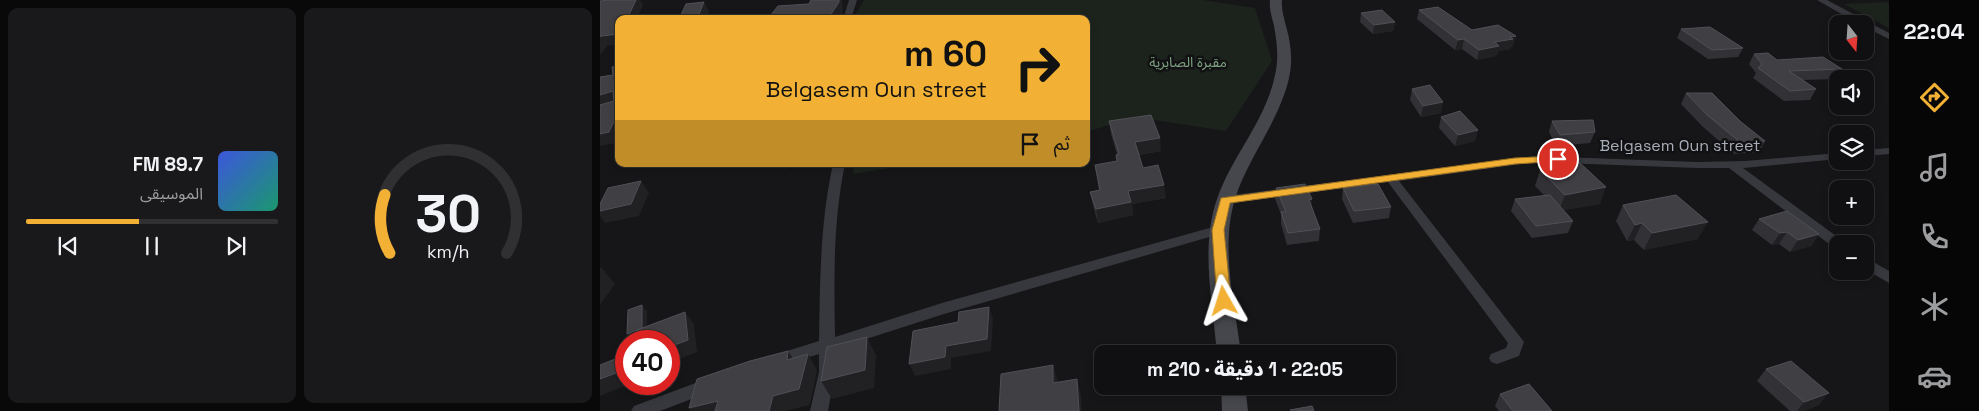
<!DOCTYPE html>
<html lang="ar">
<head>
<meta charset="utf-8">
<style>
  :root { --surface:#101012; --page:#19191b; --text:#f1f3f6; --muted:#9c9d9f; --line:#303032; --accent:#f2b134 }
  body { margin:0; font-family:"Space Grotesk","Noto Sans Arabic",sans-serif; background:var(--page); color:var(--text); direction:rtl; height:100vh; display:flex; flex-direction:column; font-size:19px; white-space:nowrap }
  * { box-sizing:border-box; margin:0 }
  p { font-size:16px; color:var(--muted) }
  .icon { flex:none; width:28px; height:28px; fill:none; stroke:currentColor; stroke-width:2; stroke-linecap:round; stroke-linejoin:round }
  .map { position:relative; flex:1; overflow:hidden; direction:ltr }
  .side { display:flex; flex-direction:column; gap:8px; padding:8px; background:#09090a; width:600px }
  .side>* { flex:none }
  .hud { position:absolute; left:15px; top:15px; width:475px; height:152px; border-radius:10px; box-shadow:0 2px 8px #0003,0 0 0 1px var(--line); direction:rtl; background:#f2b134; color:#111; overflow:hidden }
  .needle { width:32px; rotate:163deg }
  .controls { position:absolute; left:1229px; top:15px; display:grid; gap:10px }
  .controls a { display:grid; place-items:center; width:45px; height:45px; border-radius:10px; background:var(--surface); box-shadow:0 2px 8px #0003,0 0 0 1px var(--line); font-size:25px }
  .speed { position:absolute; left:15px; top:330px; display:flex; gap:10px; font-size:25px; font-weight:700; text-align:center }
  .speed>* { display:grid; place-content:center; width:65px; height:65px; border-radius:50%; background:var(--surface); box-shadow:0 2px 8px #0003,0 0 0 1px var(--line); line-height:1 }
  .speed .limit { border:8px solid #d22; background:#fff; color:#111 }
  .pin { position:absolute; display:grid; place-items:center; width:42px; height:42px; color:#fff; margin:-21px; border:2px solid #fff; border-radius:50%; box-shadow:0 1px 5px #0007 }
  .me { position:absolute; width:55px; margin:-28px; rotate:354deg; stroke-linejoin:round; filter:drop-shadow(0 0 4px #0008) }
  .turn { display:flex; align-items:center; gap:18px; height:105px; padding:0 20px; font-size:22px }
  .turn .icon { width:65px; height:65px; stroke-width:2.5 }
  .turn b { display:block; font-size:35px; line-height:42px }
  .then { display:flex; align-items:center; height:48px; padding:0 20px; background:#0003; gap:10px; font-size:19px }
  .side .tile { flex:1; display:flex; flex-direction:column; justify-content:center; gap:8px; min-width:0; padding:0 18px; border-radius:10px; background:var(--page) }
  .side .dial { align-items:center; gap:0 }
  .dial svg { height:130px; overflow:visible; fill:none; stroke:var(--line); stroke-width:7; stroke-linecap:round; text-anchor:middle }
  .dial text { fill:var(--text); stroke:none }
  .song { display:flex; align-items:center; gap:15px }
  .cover { width:60px; height:60px; border-radius:8px; background:linear-gradient(135deg,hsl(230 70% 55%),hsl(160 70% 35%)) }
  .played { height:5px; border-radius:2px; background:linear-gradient(90deg,var(--accent) 45%,var(--line) 45%) }
  .keys { display:flex; justify-content:space-around; direction:ltr }
  .side .tiles { flex:1; display:grid; gap:8px; grid-template-columns:repeat(2,1fr) }
  .trip { position:absolute; left:494px; top:345px; width:302px; height:50px; border-radius:10px; background:var(--surface); box-shadow:0 2px 8px #0003,0 0 0 1px var(--line); font-weight:800; line-height:50px; text-align:center; direction:rtl }
  main { display:flex; flex:1; min-height:0 }
  .menu { display:flex; flex-direction:column; width:90px; justify-content:space-around; align-items:center; background:#060607; color:var(--muted) }
  .menu .icon { width:35px; height:35px }
  .menu .on { color:var(--accent) }
  .menu b { font-size:22px; color:var(--text) }
  .map>svg:first-child { display:block }
  .green { fill:#1c231d }
  .lines { fill:none; stroke-linecap:round; stroke-linejoin:round }
  .street { fill:#37383d; fill-rule:evenodd }
  .secondary { fill:#45474d; fill-rule:evenodd }
  .wall { fill:#323236 }
  .shaded-wall { fill:#212124 }
  .building { fill:#3f3f44; stroke:#4f5156 }
  .route { fill:#f2b134; stroke:#9d7322 }
  .labels { text-anchor:middle; stroke-width:5; stroke-linejoin:round; paint-order:stroke }
  .far-park-label { font-size:14px; fill:#7fa381; stroke:#111113 }
  .street-label { font-size:16px; fill:#a8adb8; stroke:#111113 }
</style>
</head>
<body>
<main>
<nav class="menu">
<b>22:04</b>
<svg class="icon on" aria-label="directions" viewBox="0 0 24 24"><path d="M12 3l9 9-9 9-9-9zM9 14v-3h6M13 9l2 2-2 2"/></svg>
<svg class="icon" aria-label="music" viewBox="0 0 24 24"><path d="M9 18V5l10-2v13"/><circle cx="6" cy="18" r="3"/><circle cx="16" cy="16" r="3"/></svg>
<svg class="icon" aria-label="phone" viewBox="0 0 24 24"><path d="M5 4h4l2 5-3 2q2 4 5 5l2-3 5 2v4C11 20 4 13 5 4z"/></svg>
<svg class="icon" aria-label="climate" viewBox="0 0 24 24"><path d="M12 3v18M4 7l16 10M4 17L20 7"/></svg>
<svg class="icon" aria-label="car" viewBox="0 0 24 24"><path d="M5 17H2v-5l4-1 3-4h7l3 4 3 1v5h-3M9 17h6M6 11h13"/><circle cx="7" cy="17" r="2"/><circle cx="17" cy="17" r="2"/></svg>
</nav>
<div class="map">
<svg width="1289" height="411" viewBox="0 0 1289 411">
  <rect width="100%" height="100%" fill="#161618"/>
  <path class="green" d="M264 0H603L655 8 672 61 626 131 535 117 486 132V19H253Z
    M1286 2 1289 3V28L1244 4Z
    M254 164H316L253 174Z"/>
  <g class="lines">
    <path class="street" d="M249 0H257L251 19H243Z
      M1217 0H1227L1289 33V39L1265 27V24H1259Z
      M1289 148V154L1265 156V150Z
      M1238 153V159L1143 168 1243 241 1245 244H1238V248L1233 247 1129 168H1097L935 162 799 181 921 338 924 342 919 356 897 364 891 362 889 358 891 354 906 348 908 343 788 182 625 204 619 200 625 196 935 156 1097 162 1145 161Z
      M233 164H245C233 221 234 278 235 337L342 303 613 227H623L625 230 623 233 344 314 235 349V372L228 411H210L219 372V354L177 367 171 366 169 361 171 356 219 341C220 281 220 223 233 164Z
      M1265 257 1289 271V283L1265 269Z
      M109 378 115 380 117 385 115 390 60 411H31L34 406Z"/>
    <path class="secondary" d="M670 0H682C681 9 684 17 686 26 691 43 693 61 689 78 679 122 648 157 635 199 620 248 635 304 641 354H617C613 304 600 247 617 199 632 156 666 120 675 75 679 59 677 42 674 26 672 17 669 9 670 0Z
      M621 386H645L648 411H622Z"/>
  </g>
  <path class="wall" d="M819 10 872 30 913 46 911 47 910 49 898 51 896 56 877 60 862 49 855 50 817 19Z
    M761 13 795 22 793 31 773 34 760 22Z
    M1081 29 1143 48 1138 57 1108 59 1077 38Z
    M1154 54 1177 60 1242 69 1236 79 1203 80 1216 89 1210 100 1184 101 1153 78 1156 73 1149 64Z
    M812 89 841 113 821 117 810 100Z
    M1086 93 1141 122 1165 141 1159 152 1134 154 1102 126 1081 104Z
    M841 117 878 130 875 141 855 146 839 128Z
    M509 121 561 151 539 155 543 168 566 198 532 204 533 215 498 223 493 205 490 192 499 190 495 165 517 161 516 155 517 154 511 134Z
    M952 121 995 132 990 143 956 146 949 132Z
    M940 170 1000 204 964 210 973 221 968 233 932 238 911 211 915 199 944 195 935 186Z
    M676 188 712 208 720 229 719 241 687 245 681 224V214L675 199Z
    M743 188 791 207 789 218 753 223 742 199Z
    M1023 205 1098 239 1044 250 1034 240 1027 241 1016 221Z
    M1159 219 1219 234 1211 246 1190 252 1179 244 1172 245 1152 230Z
    M1166 369 1219 405 1203 411H1190L1157 381Z
    M900 394 952 411H899L895 406Z"/>
  <path class="shaded-wall" d="M36 0H40L43 5 37 19H27Z
    M239 0H242L243 12 239 19H228Z
    M104 2 109 11 106 19H97Z
    M795 22 793 31 773 34 774 25Z
    M19 34V44L7 46 0 55V37L1 36Z
    M916 36 913 46 911 47 910 49 898 51 896 56 877 60 879 50 895 42Z
    M864 39 862 49 855 50 858 40Z
    M13 91 19 99 0 106V95Z
    M843 102 841 113 821 117 823 106Z
    M19 111V137L16 143 0 146V134Z
    M878 130 875 141 855 146 858 135Z
    M560 138 561 151 537 155 535 142Z
    M181 164H208L183 169Z
    M41 181 49 193 39 216 5 223 0 216V211Z
    M564 185 566 198 532 204 533 215 498 223 496 209 528 191Z
    M1006 187 1000 204 959 211 965 195Z
    M712 199V211L709 200Z
    M1108 222 1098 239 1044 250 1052 233Z
    M1042 223 1034 240 1027 241 1035 225Z
    M1187 232 1179 244 1172 245 1180 233Z
    M1219 234 1211 246 1190 252 1198 240Z
    M1 267 15 284 0 305V268Z
    M42 305 47 311V335L32 340 27 334Z
    M389 307 393 319 391 351 351 358V369L315 376 309 364 346 346Z
    M85 312 94 324 97 352 69 363V347Z
    M267 337 276 355 274 388 232 399 221 381Z
    M188 351 198 366 187 360Z
    M208 354 217 370 210 405 185 411H169L173 396Z
    M15 359 26 372 27 385 0 396V379Z
    M453 365 458 382V400L453 383Z
    M477 379 481 396 482 411H479Z
    M1229 393 1219 405 1203 411H1197L1204 402Z
    M118 401 125 411H91L89 408Z"/>
  <path class="building" d="M9 0H36L27 19H19V34L1 36 0 37V1Z
    M211 0H239V2L228 19H160L163 17 170 16 178 6 209 4Z
    M104 2 97 19H79L86 4Z
    M838 7 872 30 898 25 916 36 910 37 913 39 895 42 899 46 879 50 864 39 858 40 819 10Z
    M782 10 795 22 774 25 761 13Z
    M1110 27 1143 48 1112 50 1081 29Z
    M1168 53 1177 60 1223 57 1242 69 1189 71 1216 89 1190 91 1158 68 1162 64 1154 54Z
    M19 66V111L9 132 0 134V105L14 101 13 91 0 95V77L13 75 12 67Z
    M830 85 843 102 823 106 812 89Z
    M1086 93H1112L1141 122 1165 141 1140 142 1107 115Z
    M860 111 878 130 858 135 841 117Z
    M551 115 560 138 535 142 543 168 558 165 564 185 528 191 531 202 496 209 490 192 500 190 495 165 517 161 516 155 519 154 509 121Z
    M993 120 995 132 960 135 952 121Z
    M980 163 1006 187 965 195 940 170Z
    M41 181 31 204 0 211V204L8 188Z
    M705 184 712 199 709 200 720 229 688 233 681 212H686L676 188Z
    M778 184 791 207 754 211 743 188Z
    M950 195 973 221 936 226 915 199Z
    M1076 195 1108 222 1052 233 1042 223 1035 225 1023 205Z
    M1187 211 1219 234 1198 240 1187 232 1180 233 1159 219Z
    M42 305V328L27 334 28 310Z
    M389 307 387 339 346 346 345 357 309 364 313 331 358 322 359 312Z
    M85 312 88 340 69 347V341H37V330Z
    M267 337 265 370 221 381 227 347Z
    M188 351 187 360 208 354 199 389 173 396 169 411H115L118 401 89 408 97 379 150 361Z
    M15 359 16 373 0 379V365Z
    M1191 361 1229 393 1204 402 1166 369Z
    M453 365V383L477 379 479 411H399L401 374Z
    M929 384 952 411H913L900 394Z
    M712 406 714 411 690 410Z"/>
  <path class="route" d="M958 156 961 157 963 159 961 161 915 164 630 203 624 230 631 301 629 304H619L617 301 612 230 621 198 915 158Z"/>
  <g class="labels">
    <g class="far-park-label">
      <text x="588" y="67">مقبرة الصابرية</text>
    </g>
    <g class="street-label">
      <text x="1080" y="151">Belgasem Oun street</text>
    </g>
  </g>
</svg>
<div class="controls">
<a><svg class="needle" viewBox="-14 -14 28 28"><path d="M0-13l5 13h-10z" fill="#e53935"/><path d="M0 13l5-13h-10z" fill="#9c9d9f"/></svg></a>
<a><svg class="icon" aria-label="sound" viewBox="0 0 24 24"><path d="M4 9h4l5-4v14l-5-4H4zM17 9q2 3 0 6"/></svg></a>
<a><svg class="icon" aria-label="layers" viewBox="0 0 24 24"><path d="M12 4l9 5-9 5-9-5zM3 14l9 5 9-5"/></svg></a>
<a>+</a>
<a>−</a>
</div>
<div class="speed"><div class="limit">40</div></div>
<div class="pin" style="left:958px;top:159px;background:#d93025"><svg class="icon" aria-label="arrive" viewBox="0 0 24 24"><path d="M6 21V4h12l-3 4 3 4H6"/></svg></div>
<svg class="me" style="left:624px;top:301px" viewBox="-20 -20 40 40"><path d="M0-17L14 15 0 8-14 15z" fill="#f2b134" stroke="#fff" stroke-width="4"/></svg>
<div class="trip">22:05 · 1 دقيقة · 210 m</div>
<div class="hud">
<div class="turn"><svg class="icon" aria-label="right" viewBox="0 0 24 24"><path d="M7 20v-9h11M14 6l5 5-5 5"/></svg><div><b>60 m</b>Belgasem Oun street</div></div>
<div class="then">ثم<svg class="icon" aria-label="arrive" viewBox="0 0 24 24"><path d="M6 21V4h12l-3 4 3 4H6"/></svg></div>
</div>
</div>
<section class="side">
<div class="tiles">
<div class="tile dial"><svg viewBox="0 0 100 80">
<path d="M14 69A42 42 0 1 1 86 69"/>
<path d="M14 69A42 42 0 0 1 11 33" stroke="#f2b134"/>
<text x="50" y="56" font-size="32" font-weight="700">30</text>
<text x="50" y="72" font-size="11">km/h</text>
</svg></div>
<div class="tile">
<div class="song"><i class="cover"></i><div><b>89.7 FM</b><p>الموسيقى</p></div></div>
<div class="played"></div>
<div class="keys"><svg class="icon" aria-label="previous" viewBox="0 0 24 24"><path d="M18 5L8 12l10 7zM5 5v14"/></svg><svg class="icon" aria-label="pause" viewBox="0 0 24 24"><path d="M8 5v14M16 5v14"/></svg><svg class="icon" aria-label="next" viewBox="0 0 24 24"><path d="M6 5l10 7-10 7zM19 5v14"/></svg></div>
</div>
</div>
</section>
</main>
</body>
</html>
